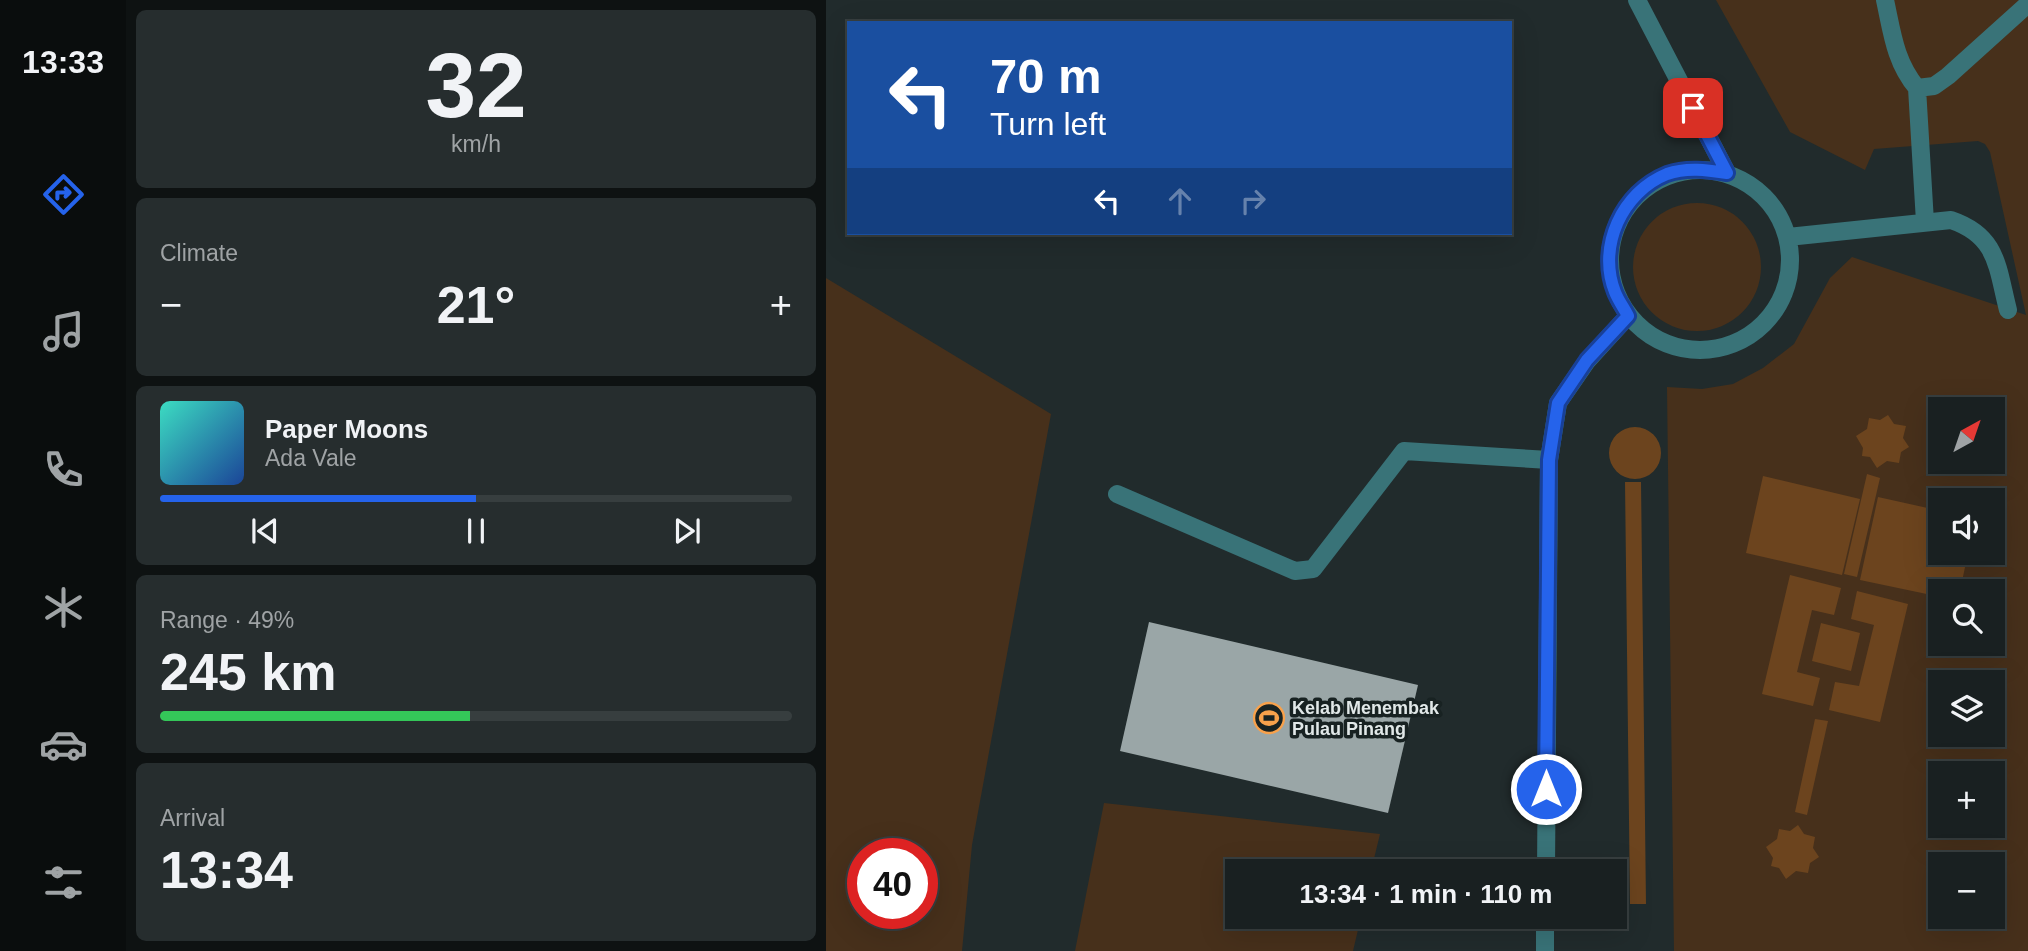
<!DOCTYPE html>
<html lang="en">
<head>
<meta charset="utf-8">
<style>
  :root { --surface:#192021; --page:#262d2e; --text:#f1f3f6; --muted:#9fa3a5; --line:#373e3f; --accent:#2563eb }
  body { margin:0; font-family:Helvetica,sans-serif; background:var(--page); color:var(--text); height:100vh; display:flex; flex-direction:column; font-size:26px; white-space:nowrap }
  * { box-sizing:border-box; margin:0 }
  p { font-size:23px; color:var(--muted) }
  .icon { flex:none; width:38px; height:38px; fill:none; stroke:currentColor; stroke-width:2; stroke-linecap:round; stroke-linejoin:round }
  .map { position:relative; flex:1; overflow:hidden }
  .sheet { display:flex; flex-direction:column; gap:10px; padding:10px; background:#0e1212; width:700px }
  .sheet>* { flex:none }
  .hud { position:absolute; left:21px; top:21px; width:665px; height:214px; border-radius:0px; box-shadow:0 7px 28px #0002,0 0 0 2px var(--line); background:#1a4fa0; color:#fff; overflow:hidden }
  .needle { width:46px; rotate:40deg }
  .fabs { position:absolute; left:1102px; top:397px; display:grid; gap:14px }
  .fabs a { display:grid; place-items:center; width:77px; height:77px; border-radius:0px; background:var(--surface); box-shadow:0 7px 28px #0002,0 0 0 2px var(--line); font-size:35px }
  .speed { position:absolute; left:21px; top:838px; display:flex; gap:14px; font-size:35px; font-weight:700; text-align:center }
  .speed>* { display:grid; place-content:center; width:91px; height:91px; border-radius:50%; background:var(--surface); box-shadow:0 7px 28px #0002,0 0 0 2px var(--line); line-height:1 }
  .speed .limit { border:10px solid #d22; background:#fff; color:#111 }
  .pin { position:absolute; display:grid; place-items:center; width:60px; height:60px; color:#fff; margin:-30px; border-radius:14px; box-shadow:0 4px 10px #0006 }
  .me { position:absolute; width:77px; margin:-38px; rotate:0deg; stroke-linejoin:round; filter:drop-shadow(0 0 5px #0008) }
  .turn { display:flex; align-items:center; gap:24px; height:147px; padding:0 28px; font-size:32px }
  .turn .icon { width:91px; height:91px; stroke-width:2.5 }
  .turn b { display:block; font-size:49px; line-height:60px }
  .lanes { display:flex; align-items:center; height:66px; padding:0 28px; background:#0003; justify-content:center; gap:35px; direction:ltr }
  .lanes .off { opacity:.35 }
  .big { font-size:52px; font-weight:800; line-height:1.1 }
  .sheet .widget { flex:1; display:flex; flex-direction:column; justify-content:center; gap:10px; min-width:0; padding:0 24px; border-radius:10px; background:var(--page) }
  .sheet .dial { align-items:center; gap:0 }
  .dial b { font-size:91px; line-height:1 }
  .song { display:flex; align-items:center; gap:21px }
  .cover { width:84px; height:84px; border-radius:10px; background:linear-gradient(135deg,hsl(170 70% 55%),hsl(220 70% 35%)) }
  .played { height:7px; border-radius:4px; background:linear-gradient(90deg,var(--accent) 50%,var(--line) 50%) }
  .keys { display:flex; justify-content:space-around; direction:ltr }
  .heat { display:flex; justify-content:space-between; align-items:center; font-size:38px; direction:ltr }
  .charge { height:10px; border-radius:5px; background:linear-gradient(90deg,#34c759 49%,var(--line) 0) }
  .trip { position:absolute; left:399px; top:859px; width:402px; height:70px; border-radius:0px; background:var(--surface); box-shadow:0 7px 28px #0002,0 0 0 2px var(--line); font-weight:800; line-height:70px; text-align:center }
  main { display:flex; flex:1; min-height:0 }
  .dock { display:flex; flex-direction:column; width:126px; justify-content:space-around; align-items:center; background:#0a0d0d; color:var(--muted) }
  .dock .icon { width:49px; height:49px }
  .dock .on { color:var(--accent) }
  .dock b { font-size:32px; color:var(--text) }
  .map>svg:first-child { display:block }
  .green { fill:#47301b; fill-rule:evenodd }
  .water { fill:#6c441e }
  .building { fill:#9aa6a7 }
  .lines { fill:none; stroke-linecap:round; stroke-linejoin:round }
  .minor { stroke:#397378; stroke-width:18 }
  .route-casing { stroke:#184099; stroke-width:18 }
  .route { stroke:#2563eb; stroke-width:12 }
  .labels { text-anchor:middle; stroke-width:7; stroke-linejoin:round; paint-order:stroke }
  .poi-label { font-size:18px; font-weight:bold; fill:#e1e8e8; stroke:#182222; text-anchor:start }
</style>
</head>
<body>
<main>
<nav class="dock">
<b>13:33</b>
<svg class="icon on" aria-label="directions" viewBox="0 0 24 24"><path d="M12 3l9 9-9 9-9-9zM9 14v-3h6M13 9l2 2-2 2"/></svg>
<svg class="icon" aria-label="music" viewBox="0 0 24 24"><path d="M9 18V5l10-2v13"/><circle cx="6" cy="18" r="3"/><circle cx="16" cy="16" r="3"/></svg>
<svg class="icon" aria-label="phone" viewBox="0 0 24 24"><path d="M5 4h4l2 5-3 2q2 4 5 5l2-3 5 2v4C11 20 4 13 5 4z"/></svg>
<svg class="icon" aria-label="climate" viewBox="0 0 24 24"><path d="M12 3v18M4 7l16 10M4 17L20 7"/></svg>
<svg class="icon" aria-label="car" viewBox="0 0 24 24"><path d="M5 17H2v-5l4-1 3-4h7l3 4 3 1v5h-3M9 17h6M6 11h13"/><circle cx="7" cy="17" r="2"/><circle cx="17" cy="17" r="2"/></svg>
<svg class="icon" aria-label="filters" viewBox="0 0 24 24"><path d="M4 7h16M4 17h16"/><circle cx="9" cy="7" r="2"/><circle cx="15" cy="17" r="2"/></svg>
</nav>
<section class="sheet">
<div class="widget dial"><b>32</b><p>km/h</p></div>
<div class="widget"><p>Climate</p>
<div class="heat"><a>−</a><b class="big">21°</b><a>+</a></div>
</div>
<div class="widget">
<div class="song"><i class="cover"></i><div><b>Paper Moons</b><p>Ada Vale</p></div></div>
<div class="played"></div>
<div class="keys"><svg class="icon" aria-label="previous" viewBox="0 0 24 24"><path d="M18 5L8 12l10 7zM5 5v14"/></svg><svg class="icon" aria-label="pause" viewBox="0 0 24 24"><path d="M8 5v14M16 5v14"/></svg><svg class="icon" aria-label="next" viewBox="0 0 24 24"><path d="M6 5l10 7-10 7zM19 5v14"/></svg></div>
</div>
<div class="widget"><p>Range · 49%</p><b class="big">245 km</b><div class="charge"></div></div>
<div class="widget"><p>Arrival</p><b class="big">13:34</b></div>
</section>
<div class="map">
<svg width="1202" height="951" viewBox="0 0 1202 951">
  <rect width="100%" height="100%" fill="#212b2c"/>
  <path class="green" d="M890 0H1202V951H848L841 387 876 389 907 384 937 368 968 344 1004 278 1026 257 1200 315 1164 152 1159 144 1152 141 1048 149 1039 170 964 132ZM1115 410H1167V462H1115ZM1115 500H1167V553H1115ZM1115 592H1167V644H1115ZM1115 682H1167V735H1115ZM1115 774H1167V826H1115ZM1115 864H1167V917H1115Z
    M807 267a64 64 0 1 1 128 0a64 64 0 1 1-128 0Z
    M0 278 225 414 146 845 136 951H0ZM96 854V914H37V854Z
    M278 803 554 834 545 871 411 872V917H535L527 951H249Z"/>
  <path class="water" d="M1062 415 1068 424 1080 426 1077 438 1083 447 1075 452 1073 463 1061 461 1051 468 1044 457 1036 456 1037 448 1030 436 1041 429 1043 418 1054 420Z
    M783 453a26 26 0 1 1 52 0a26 26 0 1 1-52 0Z
    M1041 474 1054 478 1031 577 1018 574Z
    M937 476 1034 499 1016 575 920 553Z
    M799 482H815L820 904H804Z
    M1052 497 1115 511V553H1142L1134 591 1115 592V597L1034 580Z
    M964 575 1015 588 1008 615 986 610 971 672 994 678 987 706 936 694Z
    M1031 591 1082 604 1054 722 1003 710 1009 682 1033 686 1048 625 1025 619Z
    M995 623 1034 633 1025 671 986 661Z
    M989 719 1002 721 981 815 969 812Z
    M972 825 978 834 989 837 987 848 993 857 984 863 982 873 970 871 960 879 953 868 945 866 947 858 940 847 951 839 953 829 964 831Z"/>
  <path class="building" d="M323 622 592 685 562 813 294 751Z"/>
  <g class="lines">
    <path class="minor" d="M811 0 901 173
      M1059 0C1066 32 1069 62 1091 88
      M1091 88 1108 86 1122 76 1202 4
      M1091 88 1099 222
      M784 260a90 90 0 1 1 180 0a90 90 0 1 1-180 0Z
      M962 237 1125 220C1172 236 1171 267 1182 310
      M291 494 469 571 487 569 578 451 723 460
      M720 872 723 460 732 403 761 361 802 316
      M719 951V917"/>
  </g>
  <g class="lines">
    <g class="route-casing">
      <path id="route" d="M720 789 723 460 732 403 761 360 802 316C798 308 792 300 789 292 771 247 796 192 841 174 861 167 881 170 901 173L867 108"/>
    </g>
    <use href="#route" class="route"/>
  </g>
  <defs>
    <g id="stadium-ring" transform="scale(1.575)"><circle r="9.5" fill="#182222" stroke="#f8a14b" stroke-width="1.5"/><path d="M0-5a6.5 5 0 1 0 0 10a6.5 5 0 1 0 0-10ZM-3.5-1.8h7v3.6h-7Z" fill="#f8a14b"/></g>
  </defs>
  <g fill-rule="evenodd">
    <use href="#stadium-ring" x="443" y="718"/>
  </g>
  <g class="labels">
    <g class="poi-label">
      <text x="466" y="714">Kelab Menembak<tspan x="466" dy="21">Pulau Pinang</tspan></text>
    </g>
  </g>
</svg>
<div class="fabs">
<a><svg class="needle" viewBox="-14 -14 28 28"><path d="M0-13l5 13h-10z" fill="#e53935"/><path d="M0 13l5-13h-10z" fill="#9fa3a5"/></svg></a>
<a><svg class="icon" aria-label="sound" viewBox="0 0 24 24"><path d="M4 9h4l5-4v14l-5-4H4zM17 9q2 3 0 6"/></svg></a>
<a><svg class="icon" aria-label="search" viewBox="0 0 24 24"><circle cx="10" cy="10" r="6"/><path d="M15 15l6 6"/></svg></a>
<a><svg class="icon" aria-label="layers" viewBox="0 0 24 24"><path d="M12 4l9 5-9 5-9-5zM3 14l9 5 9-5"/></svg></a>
<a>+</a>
<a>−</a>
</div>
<div class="speed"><div class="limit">40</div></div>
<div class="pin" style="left:867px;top:108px;background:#d93025"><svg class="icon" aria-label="arrive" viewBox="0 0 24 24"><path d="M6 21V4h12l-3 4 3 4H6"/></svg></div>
<svg class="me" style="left:720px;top:789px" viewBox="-20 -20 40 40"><circle r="17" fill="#2563eb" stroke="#fff" stroke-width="3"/><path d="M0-11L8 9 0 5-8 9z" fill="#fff"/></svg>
<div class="trip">13:34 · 1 min · 110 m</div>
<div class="hud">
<div class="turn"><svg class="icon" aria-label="left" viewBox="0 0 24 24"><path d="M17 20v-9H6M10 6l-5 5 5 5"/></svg><div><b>70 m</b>Turn left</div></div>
<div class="lanes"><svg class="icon" aria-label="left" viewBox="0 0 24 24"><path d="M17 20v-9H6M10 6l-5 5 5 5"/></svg><svg class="icon off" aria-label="ahead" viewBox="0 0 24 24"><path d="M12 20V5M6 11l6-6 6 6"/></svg><svg class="icon off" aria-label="right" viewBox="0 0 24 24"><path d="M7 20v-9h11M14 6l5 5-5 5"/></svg></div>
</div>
</div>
</main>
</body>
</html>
